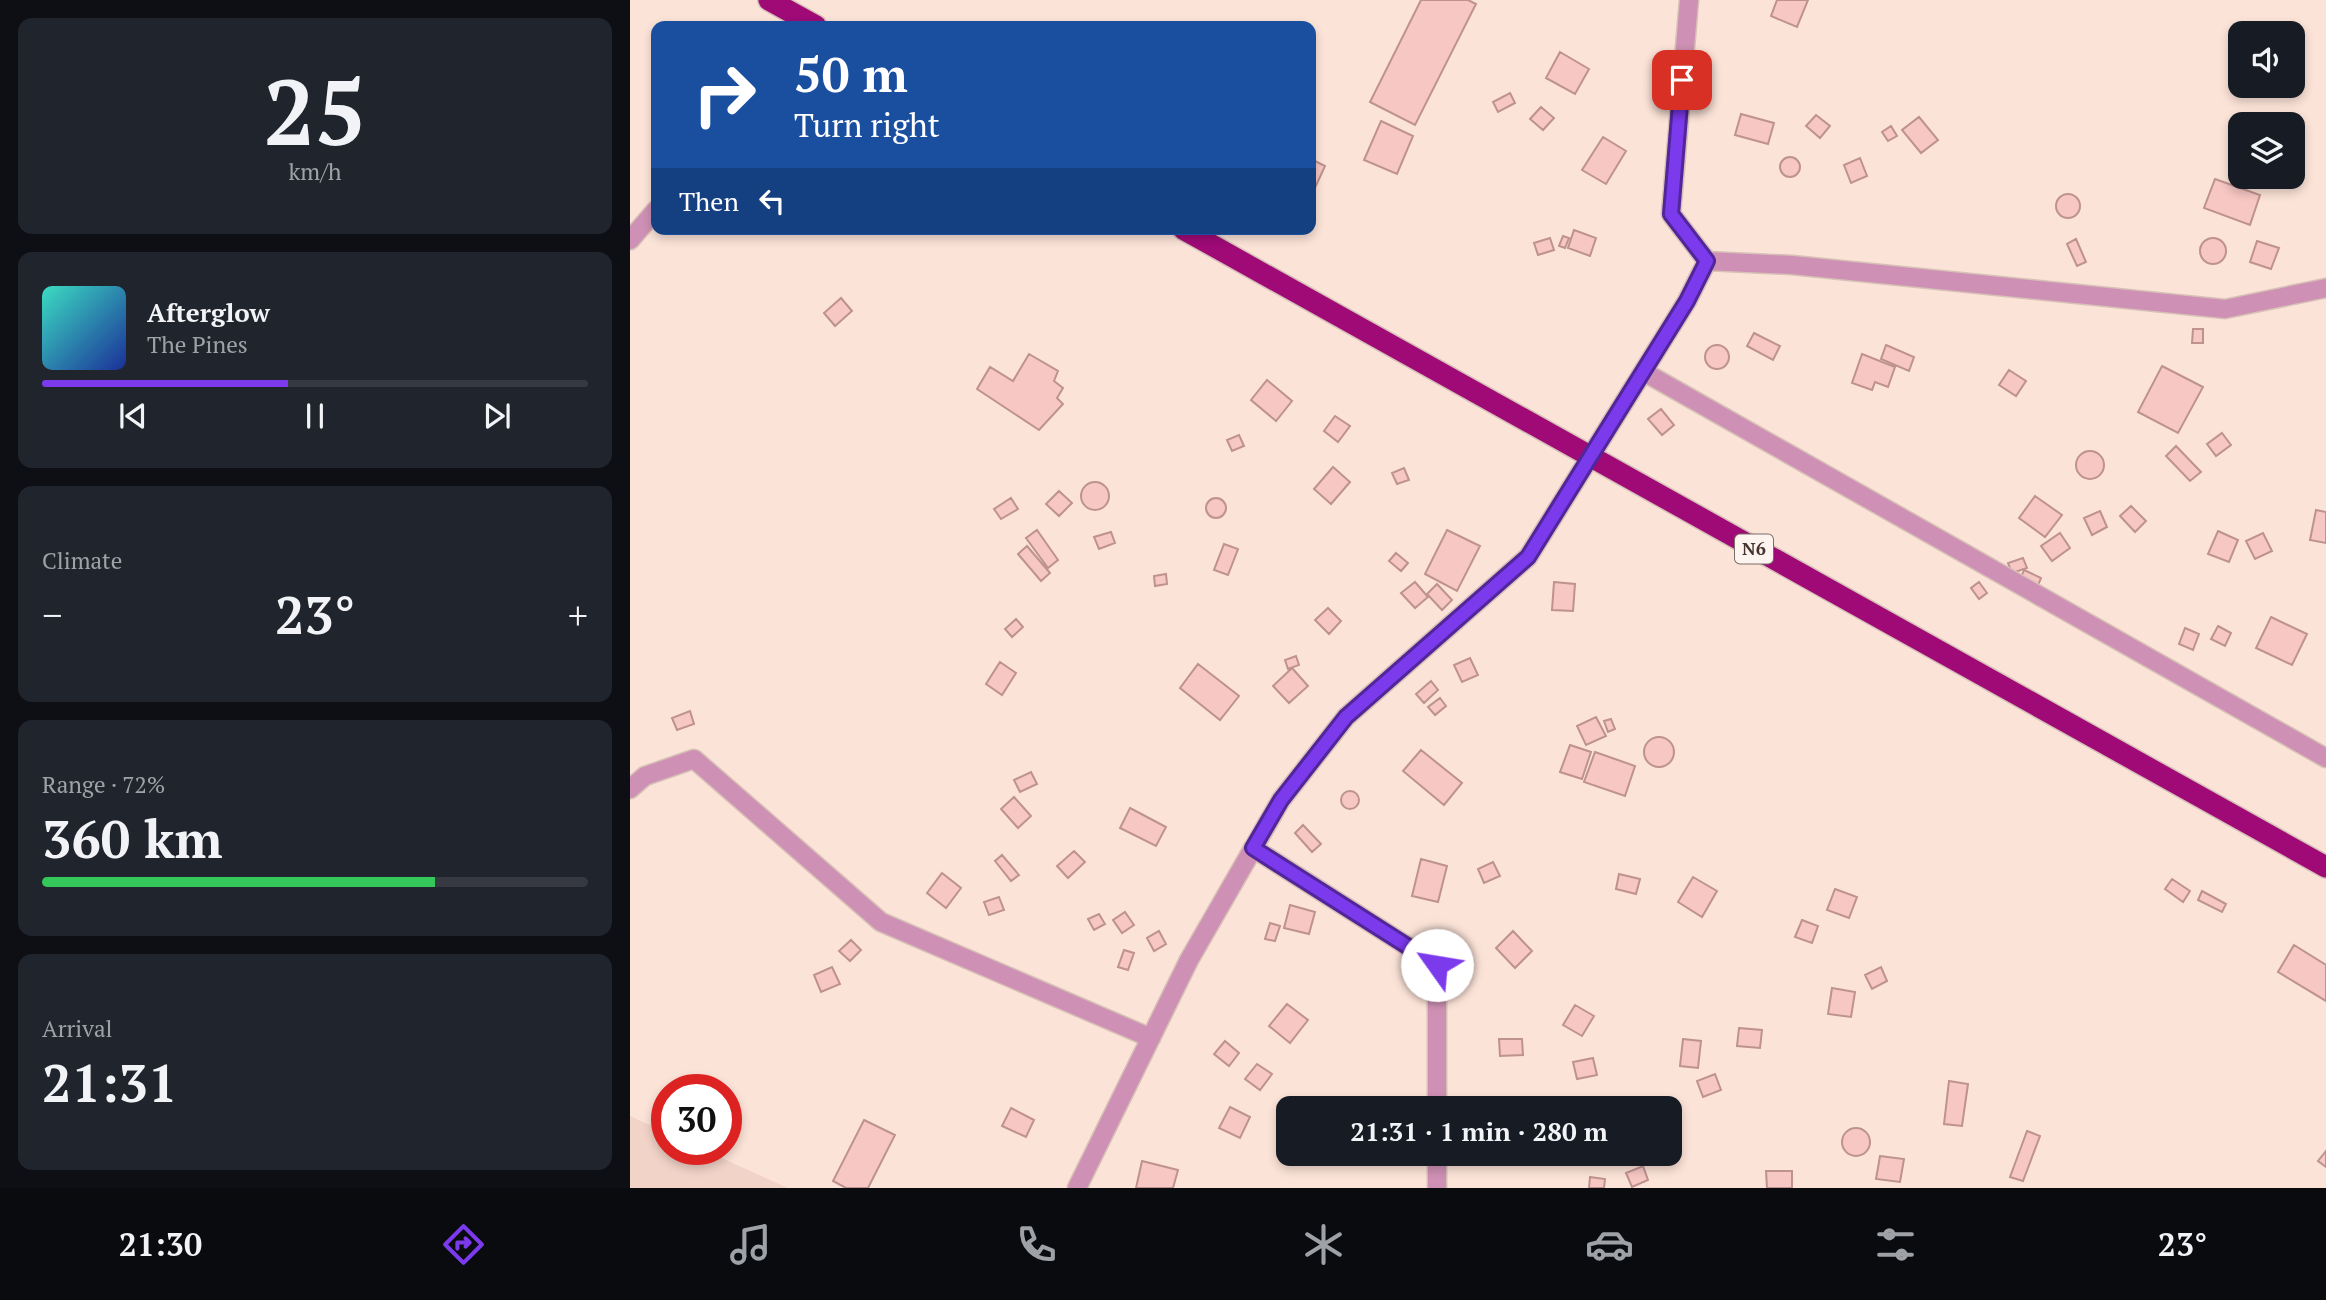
<!DOCTYPE html>
<html lang="en">
<head>
<meta charset="utf-8">
<style>
  :root { --surface:#171b24; --page:#20242c; --text:#f1f3f6; --muted:#9ea1a6; --line:#363941; --accent:#7c3aed }
  body { margin:0; font-family:"PT Serif",serif; background:var(--page); color:var(--text); height:100vh; display:flex; flex-direction:column; font-size:26px; white-space:nowrap }
  * { box-sizing:border-box; margin:0 }
  p { font-size:23px; color:var(--muted) }
  .icon { flex:none; width:38px; height:38px; fill:none; stroke:currentColor; stroke-width:2; stroke-linecap:round; stroke-linejoin:round }
  .map { position:relative; flex:1; overflow:hidden }
  .drawer { display:flex; flex-direction:column; gap:18px; padding:18px; background:#0d0f14; width:630px }
  .drawer>* { flex:none }
  .banner { position:absolute; left:21px; top:21px; width:665px; height:214px; border-radius:14px; box-shadow:0 4px 10px #0003; background:#1a4fa0; color:#fff; overflow:hidden }
  .controls { position:absolute; left:1598px; top:21px; display:grid; gap:14px }
  .controls a { display:grid; place-items:center; width:77px; height:77px; border-radius:14px; background:var(--surface); box-shadow:0 4px 10px #0003; font-size:35px }
  .speed { position:absolute; left:21px; top:1074px; display:flex; gap:14px; font-size:35px; font-weight:700; text-align:center }
  .speed>* { display:grid; place-content:center; width:91px; height:91px; border-radius:50%; background:var(--surface); box-shadow:0 4px 10px #0003; line-height:1 }
  .speed .limit { border:10px solid #d22; background:#fff; color:#111 }
  .pin { position:absolute; display:grid; place-items:center; width:60px; height:60px; color:#fff; margin:-30px; border-radius:14px; box-shadow:0 4px 10px #0006 }
  .me { position:absolute; width:77px; margin:-38px; rotate:302deg; stroke-linejoin:round; filter:drop-shadow(0 0 5px #0008) }
  .turn { display:flex; align-items:center; gap:24px; height:147px; padding:0 28px; font-size:32px }
  .turn .icon { width:91px; height:91px; stroke-width:2.5 }
  .turn b { display:block; font-size:49px; line-height:60px }
  .then { display:flex; align-items:center; height:66px; padding:0 28px; background:#0003; gap:14px; font-size:26px }
  .big { font-size:52px; font-weight:800; line-height:1.1 }
  .drawer .card { flex:1; display:flex; flex-direction:column; justify-content:center; gap:10px; min-width:0; padding:0 24px; border-radius:14px; background:var(--page) }
  .drawer .dial { align-items:center; gap:0 }
  .dial b { font-size:91px; line-height:1 }
  .song { display:flex; align-items:center; gap:21px }
  .cover { width:84px; height:84px; border-radius:10px; background:linear-gradient(135deg,hsl(170 70% 55%),hsl(230 70% 35%)) }
  .played { height:7px; border-radius:4px; background:linear-gradient(90deg,var(--accent) 45%,var(--line) 45%) }
  .keys { display:flex; justify-content:space-around; direction:ltr }
  .heat { display:flex; justify-content:space-between; align-items:center; font-size:38px; direction:ltr }
  .charge { height:10px; border-radius:5px; background:linear-gradient(90deg,#34c759 72%,var(--line) 0) }
  .trip { position:absolute; left:646px; top:1096px; width:406px; height:70px; border-radius:14px; background:var(--surface); box-shadow:0 4px 10px #0003; font-weight:800; line-height:70px; text-align:center }
  .tabs { display:flex; height:112px; justify-content:space-around; align-items:center; background:#090b0e; color:var(--muted) }
  .tabs .icon { width:49px; height:49px }
  .tabs .current { color:var(--accent) }
  .tabs b { font-size:32px; color:var(--text) }
  main { display:flex; flex:1; min-height:0 }
  .map>svg:first-child { display:block }
  .built { fill:#f2d3c8 }
  .building { fill:#f6c7c3; stroke:#be928f; stroke-width:2 }
  .lines { fill:none; stroke-linecap:round; stroke-linejoin:round }
  .street-casing { stroke:#d7c0b6; stroke-width:21 }
  .highway-casing { stroke:#d7c0b6; stroke-width:24 }
  .street { stroke:#ce90b4; stroke-width:18 }
  .highway { stroke:#9f0a77; stroke-width:21 }
  .route-casing { stroke:#51269a; stroke-width:18 }
  .route { stroke:#7c3aed; stroke-width:12 }
  .labels { text-anchor:middle; stroke-width:5; stroke-linejoin:round; paint-order:stroke }
  .shield { fill:#fdf4f0; stroke:#7b6d67; stroke-width:2 }
  .shield-label { font-size:18px; font-weight:bold; fill:#43332c }
</style>
</head>
<body>
<main>
<section class="drawer">
<div class="card dial"><b>25</b><p>km/h</p></div>
<div class="card">
<div class="song"><i class="cover"></i><div><b>Afterglow</b><p>The Pines</p></div></div>
<div class="played"></div>
<div class="keys"><svg class="icon" aria-label="previous" viewBox="0 0 24 24"><path d="M18 5L8 12l10 7zM5 5v14"/></svg><svg class="icon" aria-label="pause" viewBox="0 0 24 24"><path d="M8 5v14M16 5v14"/></svg><svg class="icon" aria-label="next" viewBox="0 0 24 24"><path d="M6 5l10 7-10 7zM19 5v14"/></svg></div>
</div>
<div class="card"><p>Climate</p>
<div class="heat"><a>−</a><b class="big">23°</b><a>+</a></div>
</div>
<div class="card"><p>Range · 72%</p><b class="big">360 km</b><div class="charge"></div></div>
<div class="card"><p>Arrival</p><b class="big">21:31</b></div>
</section>
<div class="map">
<svg width="1696" height="1188" viewBox="0 0 1696 1188">
  <rect width="100%" height="100%" fill="#fce3d8"/>
  <path class="built" d="M0 1116 37 1133V1150H74L158 1188H0Z"/>
  <path class="building" d="M791 0H838L846 4 785 125 740 102Z
    M1147 0H1178L1167 27 1141 16Z
    M930 52 959 69 945 94 916 78Z
    M880 93 885 103 868 112 863 102Z
    M911 107 924 118 913 130 900 119Z
    M1111 114 1144 123 1138 144 1105 135Z
    M1186 115 1200 126 1190 138 1176 126Z
    M1289 117 1308 140 1291 153 1272 130Z
    M751 121 783 136 767 174 734 160Z
    M1261 126 1267 136 1258 141 1252 132Z
    M973 137 996 151 976 184 952 170Z
    M1150 167a10 10 0 1 1 20 0a10 10 0 1 1-20 0Z
    M1230 158 1237 176 1221 183 1214 165Z
    M681 159 695 166 685 188 681 186Z
    M1585 179 1630 195 1620 225 1574 208Z
    M1426 206a12 12 0 1 1 24 0a12 12 0 1 1-24 0Z
    M944 230 966 238 960 256 938 248Z
    M933 236 939 238 935 248 929 246Z
    M1570 251a13 13 0 1 1 26 0a13 13 0 1 1-26 0Z
    M920 238 924 250 908 255 904 243Z
    M1446 239 1456 262 1447 266 1437 244Z
    M1627 241 1649 248 1641 269 1620 262Z
    M211 298 222 311 205 326 194 313Z
    M1563 329H1573V343H1562Z
    M1124 333 1150 346 1143 360 1117 346Z
    M1256 345 1284 357 1279 371 1251 359Z
    M1075 357a12 12 0 1 1 24 0a12 12 0 1 1-24 0Z
    M399 354 428 371 424 381 433 388 427 398 433 404 409 430 347 389 360 367 383 381Z
    M1232 354 1265 367 1258 387 1245 382 1242 390 1222 383Z
    M1532 366 1573 387 1548 433 1508 412Z
    M1379 370 1396 381 1386 396 1369 385Z
    M637 380 662 401 646 421 621 400Z
    M1031 409 1044 425 1032 435 1018 419Z
    M705 416 720 426 708 442 694 431Z
    M1592 433 1601 445 1586 456 1577 444Z
    M609 435 614 446 602 451 597 440Z
    M1546 446 1571 472 1560 481 1536 456Z
    M1446 465a14 14 0 1 1 28 0a14 14 0 1 1-28 0Z
    M703 467 720 482 701 504 684 489Z
    M774 468 779 480 767 484 762 473Z
    M451 496a14 14 0 1 1 28 0a14 14 0 1 1-28 0Z
    M429 491 442 503 429 516 416 504Z
    M1405 496 1432 515 1415 537 1389 518Z
    M576 508a10 10 0 1 1 20 0a10 10 0 1 1-20 0Z
    M381 498 388 509 371 519 364 509Z
    M1501 506 1516 521 1505 532 1490 516Z
    M1686 510 1696 512V543L1680 540Z
    M1470 511 1477 527 1462 535 1454 518Z
    M407 530 428 560 418 568 396 538Z
    M817 530 850 546 827 591 795 574Z
    M1588 531 1608 540 1599 562 1578 554Z
    M481 532 485 543 469 549 464 537Z
    M1430 533 1440 548 1422 561 1411 546Z
    M1633 533 1642 551 1625 559 1616 541Z
    M594 544 608 549 598 575 584 570Z
    M397 546 420 573 411 581 388 554Z
    M766 553 778 563 771 571 759 561Z
    M1393 558 1397 568 1382 573 1378 563Z
    M1394 570 1411 578 1407 588 1390 580Z
    M536 574 537 584 525 586 524 576Z
    M785 582 798 597 785 608 771 593Z
    M924 582 945 584 943 611 922 610Z
    M1349 582 1357 593 1349 599 1341 588Z
    M807 584 822 600 812 610 797 594Z
    M698 608 711 621 699 634 685 620Z
    M1641 617 1677 634 1662 665 1626 648Z
    M386 619 393 627 382 637 375 629Z
    M1588 626 1601 633 1595 646 1581 639Z
    M1555 628 1569 634 1563 650 1549 644Z
    M666 656 669 665 658 669 655 660Z
    M840 658 848 675 832 682 824 665Z
    M370 662 386 673 372 695 356 684Z
    M568 664 609 696 590 720 550 688Z
    M662 668 678 686 659 703 643 686Z
    M801 681 808 690 794 703 786 694Z
    M810 698 816 706 805 715 798 707Z
    M60 711 64 724 47 730 42 718Z
    M966 717 976 736 956 745 947 726Z
    M981 719 985 729 978 732 974 721Z
    M1014 752a15 15 0 1 1 30 0a15 15 0 1 1-30 0Z
    M940 745 961 752 952 779 930 772Z
    M791 750 832 783 814 805 773 771Z
    M965 752 1005 766 995 796 954 782Z
    M401 772 407 784 390 792 384 780Z
    M711 800a9 9 0 1 1 18 0a9 9 0 1 1-18 0Z
    M384 797 401 816 388 828 371 809Z
    M500 808 536 827 526 846 490 828Z
    M673 825 691 844 682 852 665 833Z
    M444 851 455 862 438 878 427 866Z
    M372 855 389 875 381 881 365 861Z
    M791 859 817 866 808 902 782 896Z
    M863 862 870 876 854 883 848 869Z
    M312 873 331 888 316 908 297 893Z
    M989 874 1010 879 1006 894 986 889Z
    M1063 877 1087 891 1072 917 1048 902Z
    M1542 879 1560 891 1553 902 1535 889Z
    M1205 889 1227 897 1219 918 1197 910Z
    M1572 891 1596 904 1592 912 1568 900Z
    M369 897 374 910 359 915 354 902Z
    M660 905 685 912 679 934 654 928Z
    M495 912 504 925 492 933 483 920Z
    M469 914 475 924 464 930 458 919Z
    M1172 920 1188 926 1182 943 1165 937Z
    M640 923 650 926 645 941 635 939Z
    M529 931 536 944 524 951 517 938Z
    M883 931 902 951 885 968 866 948Z
    M221 940 231 950 220 961 209 951Z
    M1664 945 1696 965V1001L1648 972Z
    M494 950 504 953 498 970 488 967Z
    M202 967 210 984 191 992 184 975Z
    M1251 967 1257 981 1242 989 1235 975Z
    M1202 988 1225 992 1221 1017 1198 1014Z
    M657 1004 678 1020 660 1043 639 1026Z
    M945 1005 964 1016 952 1036 933 1025Z
    M1109 1028 1132 1030 1130 1048 1107 1046Z
    M869 1039H892L893 1055 870 1056Z
    M1053 1039 1071 1041 1068 1068 1050 1066Z
    M595 1041 609 1053 599 1066 584 1054Z
    M963 1058 967 1075 947 1079 943 1062Z
    M627 1064 642 1074 630 1090 615 1079Z
    M1085 1074 1091 1090 1073 1097 1067 1081Z
    M1319 1081 1338 1084 1332 1126 1314 1124Z
    M600 1107 620 1117 610 1138 589 1128Z
    M381 1108 404 1120 396 1137 372 1126Z
    M234 1120 265 1135 238 1188H216L203 1181Z
    M1212 1142a14 14 0 1 1 28 0a14 14 0 1 1-28 0Z
    M1397 1131 1410 1136 1393 1181 1380 1177Z
    M1696 1151V1167L1688 1161Z
    M1250 1156 1274 1159 1270 1182 1246 1179Z
    M512 1161 548 1170 543 1188H506Z
    M1013 1166 1018 1180 1002 1187 996 1173Z
    M1136 1171H1162V1188H1137Z
    M960 1177 975 1179 974 1188H959Z"/>
  <g class="lines">
    <g class="street-casing">
      <path id="street" d="M1059 0 1041 214 1077 261
        M0 240 26 210
        M1014 372 1696 758
        M0 789 15 776 64 759 251 922 521 1038
        M623 848 807 965V1108
        M447 1188 559 960 651 800 716 717 898 557 1057 301 1077 261 1162 265 1595 309 1696 288
        M807 1188V1153"/>
    </g>
    <g class="highway-casing">
      <path id="highway" d="M139 0 186 26
        M553 229 1696 867"/>
    </g>
    <use href="#street" class="street"/>
    <use href="#highway" class="highway"/>
  </g>
  <g class="lines">
    <g class="route-casing">
      <path id="route" d="M807 965 623 848 651 800 716 717 898 557 1057 301 1077 261 1041 214 1052 80"/>
    </g>
    <use href="#route" class="route"/>
  </g>
  <g class="labels">
    <rect class="shield" x="1105" y="534.5" width="38" height="29" rx="5"/>
    <g class="shield-label">
      <text x="1124" y="555">N6</text>
    </g>
  </g>
</svg>
<div class="controls">
<a><svg class="icon" aria-label="sound" viewBox="0 0 24 24"><path d="M4 9h4l5-4v14l-5-4H4zM17 9q2 3 0 6"/></svg></a>
<a><svg class="icon" aria-label="layers" viewBox="0 0 24 24"><path d="M12 4l9 5-9 5-9-5zM3 14l9 5 9-5"/></svg></a>
</div>
<div class="speed"><div class="limit">30</div></div>
<div class="pin" style="left:1052px;top:80px;background:#d93025"><svg class="icon" aria-label="arrive" viewBox="0 0 24 24"><path d="M6 21V4h12l-3 4 3 4H6"/></svg></div>
<svg class="me" style="left:807px;top:965px" viewBox="-20 -20 40 40"><circle r="19" fill="#fff"/><path d="M0-13L10 11 0 6-10 11z" fill="#7c3aed"/></svg>
<div class="trip">21:31 · 1 min · 280 m</div>
<div class="banner">
<div class="turn"><svg class="icon" aria-label="right" viewBox="0 0 24 24"><path d="M7 20v-9h11M14 6l5 5-5 5"/></svg><div><b>50 m</b>Turn right</div></div>
<div class="then">Then<svg class="icon" aria-label="left" viewBox="0 0 24 24"><path d="M17 20v-9H6M10 6l-5 5 5 5"/></svg></div>
</div>
</div>
</main>
<nav class="tabs">
<b>21:30</b>
<svg class="icon current" aria-label="directions" viewBox="0 0 24 24"><path d="M12 3l9 9-9 9-9-9zM9 14v-3h6M13 9l2 2-2 2"/></svg>
<svg class="icon" aria-label="music" viewBox="0 0 24 24"><path d="M9 18V5l10-2v13"/><circle cx="6" cy="18" r="3"/><circle cx="16" cy="16" r="3"/></svg>
<svg class="icon" aria-label="phone" viewBox="0 0 24 24"><path d="M5 4h4l2 5-3 2q2 4 5 5l2-3 5 2v4C11 20 4 13 5 4z"/></svg>
<svg class="icon" aria-label="climate" viewBox="0 0 24 24"><path d="M12 3v18M4 7l16 10M4 17L20 7"/></svg>
<svg class="icon" aria-label="car" viewBox="0 0 24 24"><path d="M5 17H2v-5l4-1 3-4h7l3 4 3 1v5h-3M9 17h6M6 11h13"/><circle cx="7" cy="17" r="2"/><circle cx="17" cy="17" r="2"/></svg>
<svg class="icon" aria-label="filters" viewBox="0 0 24 24"><path d="M4 7h16M4 17h16"/><circle cx="9" cy="7" r="2"/><circle cx="15" cy="17" r="2"/></svg>
<b>23°</b>
</nav>
</body>
</html>
